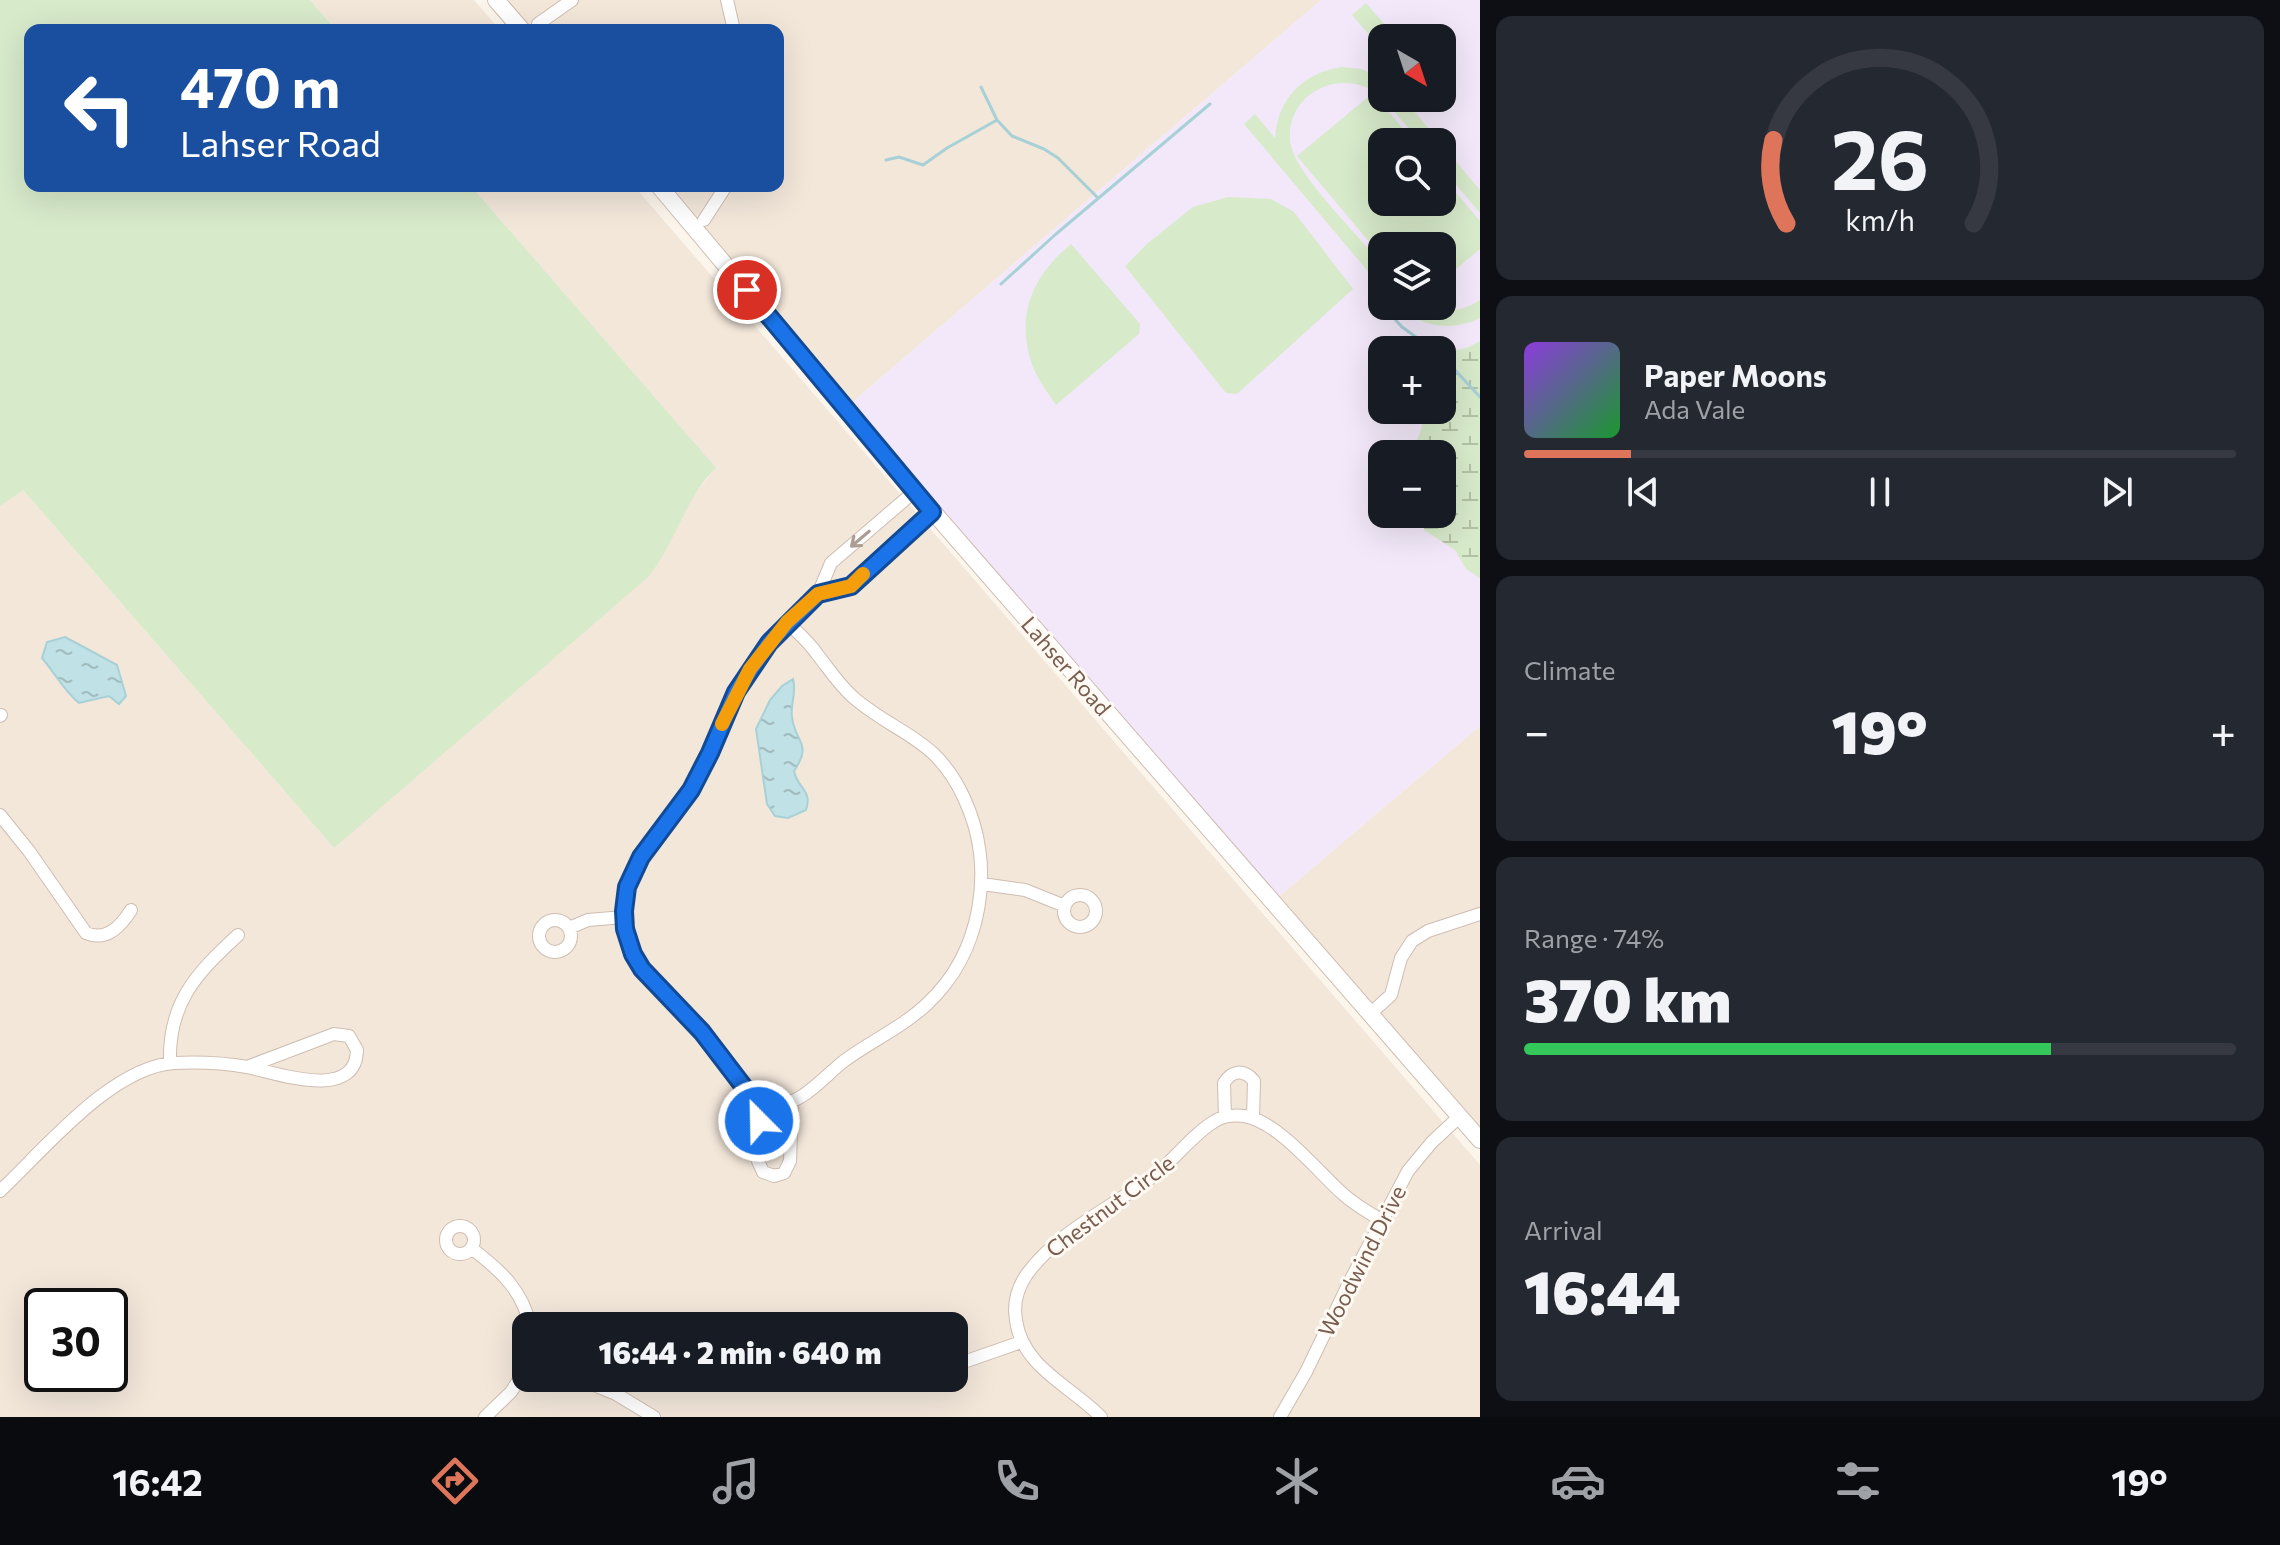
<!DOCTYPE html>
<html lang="en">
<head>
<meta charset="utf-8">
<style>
  :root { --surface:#171b24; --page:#242831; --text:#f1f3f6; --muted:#9ea1a6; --line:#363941; --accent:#de7459 }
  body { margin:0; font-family:Commissioner,sans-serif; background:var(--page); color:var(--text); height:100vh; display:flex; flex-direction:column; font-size:30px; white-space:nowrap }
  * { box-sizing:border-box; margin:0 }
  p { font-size:26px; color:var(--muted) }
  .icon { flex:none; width:44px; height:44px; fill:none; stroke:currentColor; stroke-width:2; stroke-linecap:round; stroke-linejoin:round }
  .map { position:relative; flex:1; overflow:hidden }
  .panel { display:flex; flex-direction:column; gap:16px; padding:16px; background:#0d0f14; width:800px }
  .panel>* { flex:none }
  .banner { position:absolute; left:24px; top:24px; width:760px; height:168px; border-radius:16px; box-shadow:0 8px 32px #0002; background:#1a4fa0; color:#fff; overflow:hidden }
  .needle { width:52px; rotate:141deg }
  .controls { position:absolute; left:1368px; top:24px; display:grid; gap:16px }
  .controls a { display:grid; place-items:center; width:88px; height:88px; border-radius:16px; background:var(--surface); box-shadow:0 8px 32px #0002; font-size:40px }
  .speed { position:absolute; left:24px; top:1288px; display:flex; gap:16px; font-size:40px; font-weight:700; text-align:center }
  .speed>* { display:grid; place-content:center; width:104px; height:104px; border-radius:50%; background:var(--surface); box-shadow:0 8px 32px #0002; line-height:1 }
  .speed .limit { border:4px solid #111; border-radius:12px; background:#fff; color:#111 }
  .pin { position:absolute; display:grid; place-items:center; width:68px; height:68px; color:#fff; margin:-34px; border:4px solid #fff; border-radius:50%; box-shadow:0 2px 8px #0007 }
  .me { position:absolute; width:88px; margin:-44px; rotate:337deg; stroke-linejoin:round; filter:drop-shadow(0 0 6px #0008) }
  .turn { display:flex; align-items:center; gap:28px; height:168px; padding:0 24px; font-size:36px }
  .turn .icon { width:104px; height:104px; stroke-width:2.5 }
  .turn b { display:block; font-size:56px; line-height:68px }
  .big { font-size:60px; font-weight:800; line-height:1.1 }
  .panel .card { flex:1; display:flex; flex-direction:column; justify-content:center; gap:12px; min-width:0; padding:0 28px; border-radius:16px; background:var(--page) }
  .panel .dial { align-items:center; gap:0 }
  .dial svg { height:208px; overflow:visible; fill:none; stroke:var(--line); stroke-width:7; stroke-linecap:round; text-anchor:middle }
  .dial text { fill:var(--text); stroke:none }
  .song { display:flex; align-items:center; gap:24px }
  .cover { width:96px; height:96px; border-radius:12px; background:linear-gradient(135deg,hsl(270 70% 55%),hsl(130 70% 35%)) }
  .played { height:8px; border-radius:4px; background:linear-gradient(90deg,var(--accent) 15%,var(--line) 15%) }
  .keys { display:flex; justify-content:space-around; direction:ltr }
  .heat { display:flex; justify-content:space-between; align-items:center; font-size:44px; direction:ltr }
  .charge { height:12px; border-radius:6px; background:linear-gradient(90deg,#34c759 74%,var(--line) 0) }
  .trip { position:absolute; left:512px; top:1312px; width:456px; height:80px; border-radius:16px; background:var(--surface); box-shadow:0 8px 32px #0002; font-weight:800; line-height:80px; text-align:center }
  .tabs { display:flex; height:128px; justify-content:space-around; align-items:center; background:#090b0e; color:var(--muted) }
  .tabs .icon { width:56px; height:56px }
  .tabs .selected { color:var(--accent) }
  .tabs b { font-size:36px; color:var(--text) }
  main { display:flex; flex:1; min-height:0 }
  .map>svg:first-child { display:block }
  .residential { fill:#f3e7da; fill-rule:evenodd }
  .education { fill:#f2e8f9; fill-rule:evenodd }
  .grass { fill:#d7eaca }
  .wetland { fill:url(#wetland-marsh) }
  .water { fill:url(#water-ripples); stroke:#a7d0d7; stroke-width:2 }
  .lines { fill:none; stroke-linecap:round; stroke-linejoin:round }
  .stream { stroke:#a7d0d7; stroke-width:3 }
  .minor-casing { stroke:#cebdb1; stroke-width:14 }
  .tertiary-casing { stroke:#cebdb1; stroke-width:18 }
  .minor { stroke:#fff; stroke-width:12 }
  .tertiary { stroke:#fff; stroke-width:16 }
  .oneway { stroke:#ad9d95 }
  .route-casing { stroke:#114b97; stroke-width:20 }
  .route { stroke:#1a73e8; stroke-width:14 }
  .slow { stroke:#f59e0b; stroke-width:14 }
  .labels { text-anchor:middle; stroke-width:6; stroke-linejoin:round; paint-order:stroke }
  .street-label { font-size:22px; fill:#775c4f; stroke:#fef9f2 }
</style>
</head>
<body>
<main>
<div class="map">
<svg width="1480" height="1417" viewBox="0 0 1480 1417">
  <defs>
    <pattern id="wetland-marsh" width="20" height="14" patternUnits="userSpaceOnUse" patternTransform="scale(2)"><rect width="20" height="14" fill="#d7eaca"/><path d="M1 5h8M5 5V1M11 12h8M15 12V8" fill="none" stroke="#b3c1a6"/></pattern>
    <pattern id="water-ripples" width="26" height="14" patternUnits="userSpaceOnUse" patternTransform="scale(2)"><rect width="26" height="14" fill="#c0e1e5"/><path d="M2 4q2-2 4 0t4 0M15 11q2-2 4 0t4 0" fill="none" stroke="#a1babc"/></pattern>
  </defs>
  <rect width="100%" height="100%" fill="#fcf5ec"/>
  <path class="residential" d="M310 0H474L500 30H336Z
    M504 0H1321L850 404 667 186H778V30H531Z
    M471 186H634L1480 1165V1417H0V506L22 489 334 848 695 494 715 468ZM42 1306H110V1374H42ZM526 1326H954V1378H526Z
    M1480 726V1131L1276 899Z"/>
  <path class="education" d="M1321 0H1480V726L1276 899 850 404ZM1382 38H1442V98H1382ZM1382 142H1442V202H1382ZM1382 246H1442V306H1382ZM1382 350H1442V410H1382ZM1382 454H1442V514H1382Z"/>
  <path class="grass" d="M0 0H310L336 30H30V186H471L716 468C685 497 676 544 647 578L334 848 23 490 0 506Z
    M1366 3 1392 33 1382 38 1378 45 1352 15Z
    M1342 67 1361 69 1382 78V97C1346 66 1287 89 1290 140 1292 169 1345 221 1365 245 1370 250 1377 257 1381 264 1384 270 1382 281 1382 288L1244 124 1255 114 1275 138C1278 98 1303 73 1342 67Z
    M1373 93 1414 142H1382V202H1442V176L1480 221V249L1442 281V246H1382V257L1297 156Z
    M1383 98H1403L1440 142H1420Z
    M1442 145 1480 190V213L1442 168Z
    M1228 197 1271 199 1294 212 1353 289 1237 394 1226 393 1125 266 1148 243 1193 207Z
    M1071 244 1140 324 1139 334 1056 405C1048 393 1038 380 1033 367 1015 317 1031 277 1071 244Z
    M1480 300V318C1451 332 1421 327 1397 306 1427 306 1453 319 1480 300Z"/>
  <path class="wetland" d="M1480 341V578L1466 569 1455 550 1424 530 1425 514H1442V454H1412L1422 427 1423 410H1442V350L1413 348C1438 341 1451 360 1480 341Z"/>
  <path class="water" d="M65 637 117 665 126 696 119 704 109 696 79 703C64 691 55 673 42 658L47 642Z
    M793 679C797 692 790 704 792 717 795 743 813 743 794 771 797 788 813 790 806 810L788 818 775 816 767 804 756 729 770 700 782 686Z"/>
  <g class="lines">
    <path class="stream" d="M981 87 997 120 1012 136 1044 149 1058 158 1098 198
      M886 160 899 157 923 165 947 148 997 120
      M1001 284 1056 234 1210 104
      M1383 306 1402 327 1434 350
      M1442 356 1480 397"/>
    <g class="minor-casing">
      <path id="minor" d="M727 0 734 30
        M538 24 572 0
        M704 220 726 186
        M818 594 831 563 915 491
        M787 622C797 632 809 642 817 654 829 669 839 685 854 698 899 736 936 737 964 798 996 866 983 952 927 1004 903 1027 871 1041 844 1061 823 1077 800 1108 772 1104 747 1101 708 1038 688 1018 673 1002 656 988 643 971 618 937 618 890 642 855 658 831 678 811 693 786 718 744 729 697 758 657 771 639 797 605 818 595 828 589 842 592 852 585 860 580 865 571 872 564 892 546 912 529 932 512
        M0 716 1 715
        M0 815 29 851 86 933C107 942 121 926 131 910
        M982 884 1025 890 1065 906
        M1064 911a16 16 0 1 1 32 0a16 16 0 1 1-32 0Z
        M539 936a16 16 0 1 1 32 0a16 16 0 1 1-32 0Z
        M569 928 588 920 624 917
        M1371 1013 1391 995 1401 958 1412 941 1428 931 1480 914
        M170 1063C168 1002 197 973 238 935
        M760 1101 758 1161 763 1172 774 1176 784 1173 790 1161 792 1102
        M1225 1117 1224 1083C1232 1070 1244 1069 1254 1081L1253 1118
        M0 1191C43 1151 111 1067 174 1063 197 1062 224 1063 247 1067 274 1072 356 1103 357 1050L349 1036 334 1034 247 1067
        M446 1240a14 14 0 1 1 28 0a14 14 0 1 1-28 0Z
        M471 1248C499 1269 523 1290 530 1326
        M958 1364 1021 1342
        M577 1378 616 1394 654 1417
        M930 1378 942 1385 952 1382 959 1369 956 1360
        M485 1417 511 1392 526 1369
        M1101 1417C1071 1386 1022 1367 1016 1320 1013 1303 1018 1287 1027 1274 1060 1229 1114 1207 1156 1174 1176 1158 1193 1134 1215 1121 1223 1116 1234 1115 1244 1116 1278 1121 1318 1172 1343 1194 1355 1205 1369 1213 1383 1221
        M1280 1417 1306 1372 1350 1281 1408 1171 1432 1142 1459 1117"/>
    </g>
    <g class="tertiary-casing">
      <path id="tertiary" d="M496 0 522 30
        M659 186 915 491 1480 1140"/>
    </g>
    <use href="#minor" class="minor"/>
    <use href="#tertiary" class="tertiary"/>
  </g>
  <defs><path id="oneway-shaft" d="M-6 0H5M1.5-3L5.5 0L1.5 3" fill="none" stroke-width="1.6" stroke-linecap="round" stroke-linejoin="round" transform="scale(2)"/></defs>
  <use class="oneway" href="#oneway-shaft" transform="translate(860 539) rotate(140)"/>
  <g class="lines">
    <g class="route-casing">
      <path id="route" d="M747 290 932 512 851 586 818 594 769 643 736 692 710 753 691 790 641 857 627 887 624 911 625 929 633 954 642 969 702 1032 747 1091 760 1101 759 1121"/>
    </g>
    <use href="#route" class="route"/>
    <path class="slow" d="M722 724 750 669 787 622 818 594 851 586 863 574"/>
  </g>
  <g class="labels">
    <g class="street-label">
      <text transform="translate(1066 666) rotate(49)" y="8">Lahser Road</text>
      <text transform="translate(1110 1206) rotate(-37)" y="8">Chestnut Circle</text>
      <text transform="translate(1362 1261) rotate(-63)" y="8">Woodwind Drive</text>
    </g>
  </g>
</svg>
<div class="controls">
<a><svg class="needle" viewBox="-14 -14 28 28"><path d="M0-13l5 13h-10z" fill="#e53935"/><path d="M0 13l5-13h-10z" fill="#9ea1a6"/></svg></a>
<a><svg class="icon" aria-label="search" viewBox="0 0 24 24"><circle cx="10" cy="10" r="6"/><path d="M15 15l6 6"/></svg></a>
<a><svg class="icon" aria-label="layers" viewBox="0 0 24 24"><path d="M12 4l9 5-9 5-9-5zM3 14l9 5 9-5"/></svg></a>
<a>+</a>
<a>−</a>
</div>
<div class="speed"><div class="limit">30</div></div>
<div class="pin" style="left:747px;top:290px;background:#d93025"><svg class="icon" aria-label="arrive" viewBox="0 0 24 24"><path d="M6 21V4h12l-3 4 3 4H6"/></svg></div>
<svg class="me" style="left:759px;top:1121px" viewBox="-20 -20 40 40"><circle r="17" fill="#1a73e8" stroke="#fff" stroke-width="3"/><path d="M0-11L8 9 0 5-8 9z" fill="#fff"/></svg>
<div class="trip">16:44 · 2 min · 640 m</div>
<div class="banner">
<div class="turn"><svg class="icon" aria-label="left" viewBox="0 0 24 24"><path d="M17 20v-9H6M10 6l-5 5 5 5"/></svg><div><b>470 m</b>Lahser Road</div></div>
</div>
</div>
<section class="panel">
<div class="card dial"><svg viewBox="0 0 100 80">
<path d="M14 69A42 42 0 1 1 86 69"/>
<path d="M14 69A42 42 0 0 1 9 37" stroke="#de7459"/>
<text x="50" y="56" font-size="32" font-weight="700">26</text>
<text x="50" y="72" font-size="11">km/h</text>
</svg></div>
<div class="card">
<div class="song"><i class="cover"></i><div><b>Paper Moons</b><p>Ada Vale</p></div></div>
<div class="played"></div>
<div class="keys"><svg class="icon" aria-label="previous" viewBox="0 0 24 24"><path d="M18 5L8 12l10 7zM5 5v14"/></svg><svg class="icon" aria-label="pause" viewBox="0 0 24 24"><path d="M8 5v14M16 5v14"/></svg><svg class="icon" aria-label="next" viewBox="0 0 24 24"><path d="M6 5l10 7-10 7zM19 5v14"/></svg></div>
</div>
<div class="card"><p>Climate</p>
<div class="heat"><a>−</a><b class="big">19°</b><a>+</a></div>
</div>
<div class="card"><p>Range · 74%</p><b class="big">370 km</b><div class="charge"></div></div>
<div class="card"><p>Arrival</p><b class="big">16:44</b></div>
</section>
</main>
<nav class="tabs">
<b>16:42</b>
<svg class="icon selected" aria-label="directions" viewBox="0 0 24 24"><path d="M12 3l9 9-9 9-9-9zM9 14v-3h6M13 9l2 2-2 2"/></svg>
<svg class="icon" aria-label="music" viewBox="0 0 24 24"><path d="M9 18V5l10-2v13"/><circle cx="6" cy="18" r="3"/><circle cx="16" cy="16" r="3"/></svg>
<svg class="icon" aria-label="phone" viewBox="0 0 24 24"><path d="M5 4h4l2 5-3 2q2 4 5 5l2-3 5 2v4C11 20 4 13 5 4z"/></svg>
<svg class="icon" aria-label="climate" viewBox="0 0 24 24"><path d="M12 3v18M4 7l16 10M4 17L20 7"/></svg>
<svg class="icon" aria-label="car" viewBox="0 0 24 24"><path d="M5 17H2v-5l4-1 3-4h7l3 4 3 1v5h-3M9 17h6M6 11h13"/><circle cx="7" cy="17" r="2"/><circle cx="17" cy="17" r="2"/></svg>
<svg class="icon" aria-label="filters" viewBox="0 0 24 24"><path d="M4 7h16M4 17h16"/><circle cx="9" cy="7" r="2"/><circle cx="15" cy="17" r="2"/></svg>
<b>19°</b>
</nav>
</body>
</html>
